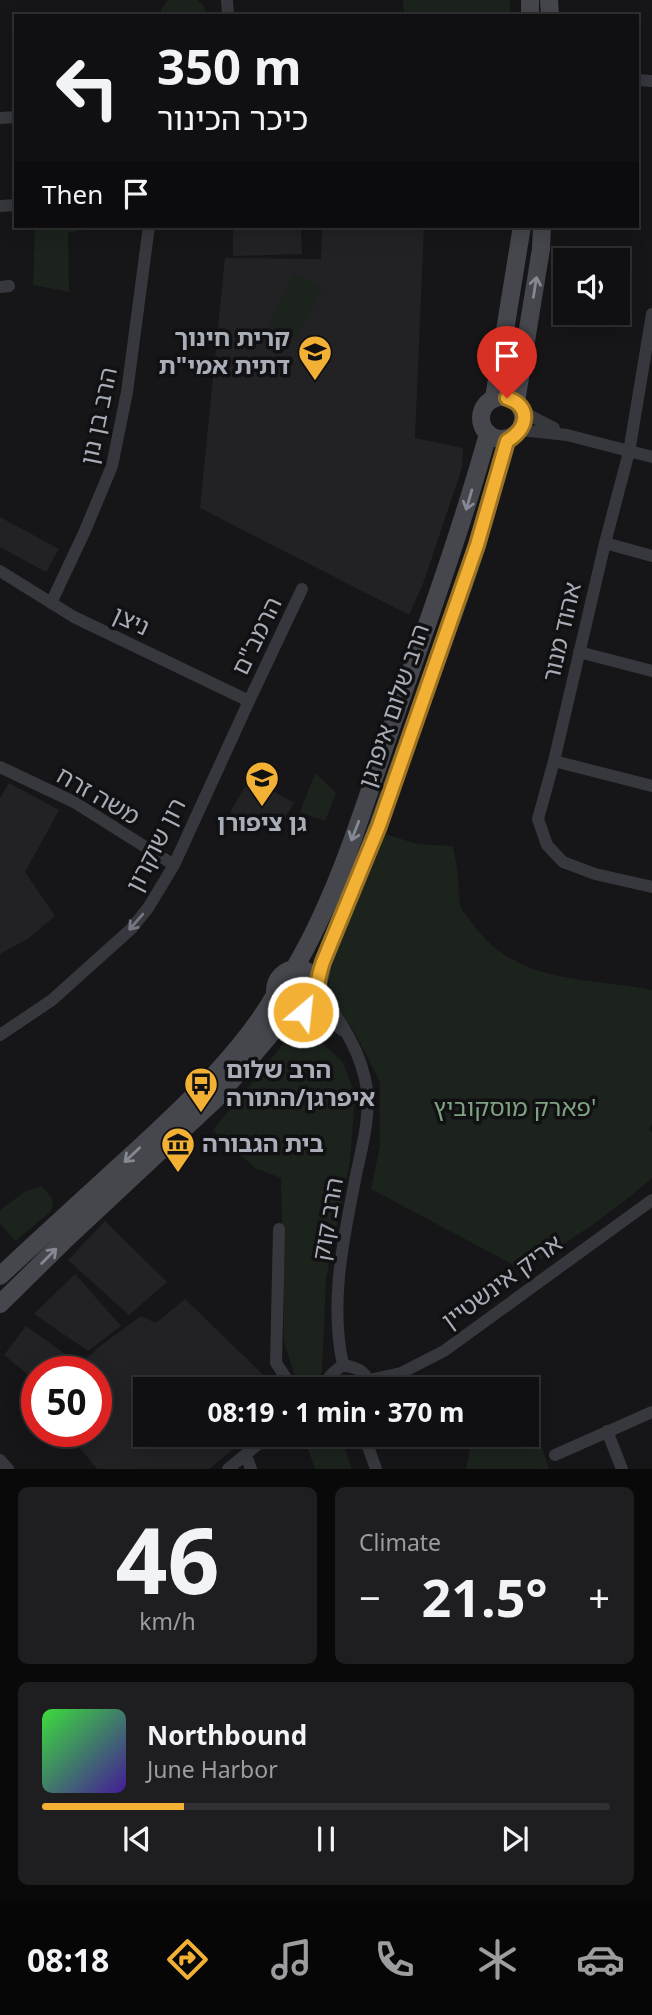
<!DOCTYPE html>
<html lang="en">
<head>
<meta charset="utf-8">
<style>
  :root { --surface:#101012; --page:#1e1e20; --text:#f1f3f6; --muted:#9c9d9f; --line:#303032; --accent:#f2b134 }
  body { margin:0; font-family:"Noto Sans","Noto Sans Hebrew",sans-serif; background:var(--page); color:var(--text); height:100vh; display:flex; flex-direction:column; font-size:26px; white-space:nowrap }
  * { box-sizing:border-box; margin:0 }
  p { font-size:23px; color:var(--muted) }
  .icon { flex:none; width:38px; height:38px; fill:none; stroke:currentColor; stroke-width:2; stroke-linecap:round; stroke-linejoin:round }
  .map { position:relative; height:1469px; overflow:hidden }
  .drawer { display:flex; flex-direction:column; gap:18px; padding:18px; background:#09090a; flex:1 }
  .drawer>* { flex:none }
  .top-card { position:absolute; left:14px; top:14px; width:625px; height:214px; border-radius:0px; box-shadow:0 4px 18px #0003,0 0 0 2px var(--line); background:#101012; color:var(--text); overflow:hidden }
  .controls { position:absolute; left:553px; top:248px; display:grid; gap:14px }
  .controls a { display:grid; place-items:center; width:77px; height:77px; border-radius:0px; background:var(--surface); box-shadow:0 4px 18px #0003,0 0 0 2px var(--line); font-size:35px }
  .speed { position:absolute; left:21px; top:1356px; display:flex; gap:14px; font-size:35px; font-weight:700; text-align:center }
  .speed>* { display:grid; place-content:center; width:91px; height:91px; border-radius:50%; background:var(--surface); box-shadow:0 4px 18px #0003,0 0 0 2px var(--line); line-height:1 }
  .speed .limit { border:10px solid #d22; background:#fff; color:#111 }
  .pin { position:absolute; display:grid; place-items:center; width:60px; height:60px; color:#fff; margin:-72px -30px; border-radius:50% 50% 50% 0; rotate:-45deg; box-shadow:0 0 7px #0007 }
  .pin .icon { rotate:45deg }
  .me { position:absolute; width:77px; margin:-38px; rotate:28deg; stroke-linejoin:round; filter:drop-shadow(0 0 5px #0008) }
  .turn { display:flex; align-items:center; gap:24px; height:147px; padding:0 28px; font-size:32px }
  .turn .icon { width:91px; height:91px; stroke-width:2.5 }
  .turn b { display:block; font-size:49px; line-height:60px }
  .then { display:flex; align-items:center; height:66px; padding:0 28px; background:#0003; gap:14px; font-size:26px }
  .big { font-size:52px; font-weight:700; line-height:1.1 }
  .drawer .tile { flex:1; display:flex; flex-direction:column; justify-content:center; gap:10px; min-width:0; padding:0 24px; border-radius:10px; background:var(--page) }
  .drawer .dial { align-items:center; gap:0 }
  .dial b { font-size:91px; line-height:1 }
  .song { display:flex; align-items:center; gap:21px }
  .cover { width:84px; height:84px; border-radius:10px; background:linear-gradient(135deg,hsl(120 70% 55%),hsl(260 70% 35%)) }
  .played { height:7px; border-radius:4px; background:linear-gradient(90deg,var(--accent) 25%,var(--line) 25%) }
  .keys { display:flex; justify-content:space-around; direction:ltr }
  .heat { display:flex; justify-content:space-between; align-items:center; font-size:38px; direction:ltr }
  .drawer .tiles { flex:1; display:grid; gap:18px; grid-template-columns:1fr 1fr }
  .tile:last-child { grid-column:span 2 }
  .trip { position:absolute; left:133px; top:1377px; width:406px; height:70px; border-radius:0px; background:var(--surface); box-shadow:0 4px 18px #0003,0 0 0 2px var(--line); font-weight:700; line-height:70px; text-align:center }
  .tab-bar { display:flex; height:112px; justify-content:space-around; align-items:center; background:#060607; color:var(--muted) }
  .tab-bar .icon { width:49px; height:49px }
  .tab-bar .active { color:var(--accent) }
  .tab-bar b { font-size:32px; color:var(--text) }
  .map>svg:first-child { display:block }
  .built { fill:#222225 }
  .green { fill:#1c231d }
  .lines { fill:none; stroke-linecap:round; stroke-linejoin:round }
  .minor { stroke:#37383d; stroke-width:12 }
  .secondary { stroke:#45474d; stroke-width:18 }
  .oneway { stroke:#858993 }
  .oneway2 { stroke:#757881 }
  .route-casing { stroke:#9d7322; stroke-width:18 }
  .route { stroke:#f2b134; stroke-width:12 }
  .labels { text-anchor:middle; stroke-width:7; stroke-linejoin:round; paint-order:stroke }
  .poi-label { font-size:24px; font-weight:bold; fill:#a8adb8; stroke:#111113; text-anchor:start }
  .street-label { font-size:24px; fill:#a8adb8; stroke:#111113 }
  .park-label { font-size:24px; fill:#7fa381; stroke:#111113 }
</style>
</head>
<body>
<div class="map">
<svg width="652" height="1469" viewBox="0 0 652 1469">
  <rect width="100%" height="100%" fill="#161618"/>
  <path class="built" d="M233 226H301L302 254 233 256Z
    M322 226H424L415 438 463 448 462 468 423 584 409 615 200 508 225 258 321 259Z
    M0 517 59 549 46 572 0 547Z
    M248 782 262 790 265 786 294 803 283 821 270 814 261 830 230 812Z
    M9 783 59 810 25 872 55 916 29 938 0 954V798Z
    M105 1221 167 1282 129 1315 68 1260Z
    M75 1274 121 1326 88 1351 34 1314Z
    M185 1299 278 1389 145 1390V1435H250L209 1469H97L67 1432H96V1372H72L100 1346 141 1316 156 1323Z
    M26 1326 71 1358 59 1372H37V1382L4 1355Z"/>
  <path class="green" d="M168 0H198L204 7 207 16H160L162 8Z
    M403 0H510V16H404Z
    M35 226H106L68 233 69 292 33 285Z
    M295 273 323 288 297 338 269 324Z
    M315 773 336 793 325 821 300 812Z
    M385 834 417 844 453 846C455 857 457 867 458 878 459 887 458 901 462 910 466 916 471 921 475 927 519 985 588 977 652 990V1124L649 1129 652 1133V1178C612 1213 568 1242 523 1270L371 1189 380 1146V1082L354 1031 330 997 328 968Z
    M292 1033 318 1040 342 1061 355 1094 350 1162 326 1278 322 1372 311 1389H305L297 1384 284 1341 281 1178 255 1168 213 1130Z
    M41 1186 51 1197 53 1206 49 1213 15 1241 0 1224V1210L26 1191Z
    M527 1414 541 1445 549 1469H466L472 1439 475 1435H527Z
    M330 1439 342 1441 352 1469H315L307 1446 319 1440Z"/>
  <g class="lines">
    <path class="minor" d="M227 0 228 16
      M637 80 652 81
      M0 118 16 117
      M0 206 16 205
      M0 287 9 286
      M652 314 629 452 605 543 554 761 538 819 547 845 563 862 595 874 652 887
      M523 412 554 428
      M520 430 567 435 652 457
      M605 543 652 556
      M0 571 74 617 249 701
      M51 603 84 533 112 466 127 392 149 226
      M579 652 652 671
      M554 761 652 786
      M0 767 74 802 174 865
      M319 991C341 1022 362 1052 367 1090 370 1119 362 1147 356 1175 344 1237 329 1301 343 1365
      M306 1011 327 1019 342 1030
      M0 1035 52 1000 131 929 148 908 174 865 249 701 302 589
      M279 1229 276 1363 294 1390
      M369 1380 401 1373 444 1351 652 1200
      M326 1390C326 1376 334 1372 343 1365 359 1368 369 1372 370 1390
      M607 1431 622 1469
      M364 1435 376 1469
      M246 1455 251 1469
      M555 1455 652 1412
      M0 1460 8 1469
      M228 1469 269 1435"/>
    <path class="secondary" d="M530 0V16
      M549 0 550 16
      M481 418a21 21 0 1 1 42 0a21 21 0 1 1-42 0Z
      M494 398 522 226
      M516 402 541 249 542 226
      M294 969C338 894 363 809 391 728 425 630 460 534 488 434
      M275 991a22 22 0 1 1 44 0a22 22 0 1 1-44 0Z
      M318 985 323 962 378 826 464 584 477 545 507 441
      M0 1276C45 1234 91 1192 137 1150 186 1104 241 1054 275 995
      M0 1304 64 1241 216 1099 280 1023 293 1012"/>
  </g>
  <defs><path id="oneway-shaft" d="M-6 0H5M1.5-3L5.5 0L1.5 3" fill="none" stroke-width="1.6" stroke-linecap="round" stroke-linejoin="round" transform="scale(1.75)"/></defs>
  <g class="oneway">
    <use href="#oneway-shaft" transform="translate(535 287) rotate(-81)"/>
    <use href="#oneway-shaft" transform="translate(469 500) rotate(106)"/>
    <use href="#oneway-shaft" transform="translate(355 831) rotate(111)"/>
    <use href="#oneway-shaft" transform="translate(132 1155) rotate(137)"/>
    <use href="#oneway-shaft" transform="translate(49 1256) rotate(-45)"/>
  </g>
  <use class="oneway2" href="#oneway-shaft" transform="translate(136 922) rotate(131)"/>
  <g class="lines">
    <g class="route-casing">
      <path id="route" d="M303 1012C321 1002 317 998 318 981 319 975 321 968 323 962L379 826 477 545 507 441C527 429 533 407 507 398"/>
    </g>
    <use href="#route" class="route"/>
  </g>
  <defs>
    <g id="school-pin" transform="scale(1.75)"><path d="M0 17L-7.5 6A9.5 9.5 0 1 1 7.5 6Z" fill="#f2b134" stroke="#111113"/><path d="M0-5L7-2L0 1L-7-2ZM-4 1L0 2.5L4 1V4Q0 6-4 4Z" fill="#111"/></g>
    <g id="bus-pin" transform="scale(1.75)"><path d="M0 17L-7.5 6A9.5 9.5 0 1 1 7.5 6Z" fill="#f2b134" stroke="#111113"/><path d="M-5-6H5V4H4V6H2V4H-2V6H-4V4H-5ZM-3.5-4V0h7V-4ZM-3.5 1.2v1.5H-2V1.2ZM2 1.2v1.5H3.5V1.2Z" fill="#111"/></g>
    <g id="museum-pin" transform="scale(1.75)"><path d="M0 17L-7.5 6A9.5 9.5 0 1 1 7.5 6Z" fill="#f2b134" stroke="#111113"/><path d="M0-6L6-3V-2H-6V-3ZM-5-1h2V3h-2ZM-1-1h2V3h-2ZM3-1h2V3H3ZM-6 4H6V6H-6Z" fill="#111"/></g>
  </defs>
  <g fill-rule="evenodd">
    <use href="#school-pin" x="315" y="352"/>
    <use href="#school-pin" x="262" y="778"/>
    <use href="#bus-pin" x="201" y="1084"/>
    <use href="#museum-pin" x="178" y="1144"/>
  </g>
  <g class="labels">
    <g class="poi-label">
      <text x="290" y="346" text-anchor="end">קרית חינוך<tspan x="290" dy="28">דתית אמי"ת</tspan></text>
      <text x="262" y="831" text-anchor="middle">גן ציפורן</text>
      <text x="226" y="1078">הרב שלום<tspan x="226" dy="28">איפרגן/התורה</tspan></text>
      <text x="202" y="1152">בית הגבורה</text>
    </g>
    <g class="street-label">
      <text transform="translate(99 416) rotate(-78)" y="8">הרב בן נון</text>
      <text transform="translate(131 621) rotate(25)" y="8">ניצן</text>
      <text transform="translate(562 632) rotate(-77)" y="8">אהוד מנור</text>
      <text transform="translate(257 636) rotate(-64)" y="8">הרמב"ם</text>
      <text transform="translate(394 706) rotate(-71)" y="8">הרב שלום איפרגן</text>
      <text transform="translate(98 796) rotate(30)" y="8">משה זרח</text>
      <text transform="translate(156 845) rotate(-63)" y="8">רון שוקרון</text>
      <text transform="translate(328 1219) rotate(-80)" y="8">הרב קוק</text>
      <text transform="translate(502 1282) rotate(-36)" y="8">אריק אינשטיין</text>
    </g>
    <g class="park-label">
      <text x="515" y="1116">פארק מוסקוביץ'</text>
    </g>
  </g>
</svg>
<div class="controls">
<a><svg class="icon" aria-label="sound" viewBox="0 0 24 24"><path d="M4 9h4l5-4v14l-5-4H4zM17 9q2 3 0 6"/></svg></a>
</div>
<div class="speed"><div class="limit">50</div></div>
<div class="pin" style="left:507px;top:398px;background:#d93025"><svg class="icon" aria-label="arrive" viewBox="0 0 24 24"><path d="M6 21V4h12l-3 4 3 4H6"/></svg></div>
<svg class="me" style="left:303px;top:1012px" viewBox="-20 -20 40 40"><circle r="17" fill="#f2b134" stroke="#fff" stroke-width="3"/><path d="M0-11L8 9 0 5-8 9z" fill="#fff"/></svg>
<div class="trip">08:19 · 1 min · 370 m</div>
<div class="top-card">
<div class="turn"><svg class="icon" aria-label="left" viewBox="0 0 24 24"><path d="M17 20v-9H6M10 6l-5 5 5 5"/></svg><div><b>350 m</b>כיכר הכינור</div></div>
<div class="then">Then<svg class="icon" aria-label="arrive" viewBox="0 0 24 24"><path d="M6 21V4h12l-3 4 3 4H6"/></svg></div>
</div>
</div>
<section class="drawer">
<div class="tiles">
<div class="tile dial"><b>46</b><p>km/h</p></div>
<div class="tile"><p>Climate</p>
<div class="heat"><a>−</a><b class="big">21.5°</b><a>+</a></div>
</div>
<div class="tile">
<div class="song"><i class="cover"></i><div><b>Northbound</b><p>June Harbor</p></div></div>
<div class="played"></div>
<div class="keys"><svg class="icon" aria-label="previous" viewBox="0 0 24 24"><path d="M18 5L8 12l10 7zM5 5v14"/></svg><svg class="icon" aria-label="pause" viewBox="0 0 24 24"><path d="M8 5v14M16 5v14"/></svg><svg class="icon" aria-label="next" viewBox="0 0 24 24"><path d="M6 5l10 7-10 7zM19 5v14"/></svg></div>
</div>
</div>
</section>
<nav class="tab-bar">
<b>08:18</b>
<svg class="icon active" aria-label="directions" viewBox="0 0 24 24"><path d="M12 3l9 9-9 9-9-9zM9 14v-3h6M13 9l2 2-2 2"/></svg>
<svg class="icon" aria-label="music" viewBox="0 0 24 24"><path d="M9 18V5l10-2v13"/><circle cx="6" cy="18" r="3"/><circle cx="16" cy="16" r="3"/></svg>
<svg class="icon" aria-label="phone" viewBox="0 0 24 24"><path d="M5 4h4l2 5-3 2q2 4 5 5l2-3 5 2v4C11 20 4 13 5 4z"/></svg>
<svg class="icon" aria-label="climate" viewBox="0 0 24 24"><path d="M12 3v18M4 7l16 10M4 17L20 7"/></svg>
<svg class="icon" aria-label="car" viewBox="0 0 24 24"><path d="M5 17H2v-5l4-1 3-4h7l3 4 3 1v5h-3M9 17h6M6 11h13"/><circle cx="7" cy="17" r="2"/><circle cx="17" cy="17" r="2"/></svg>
</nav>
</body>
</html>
